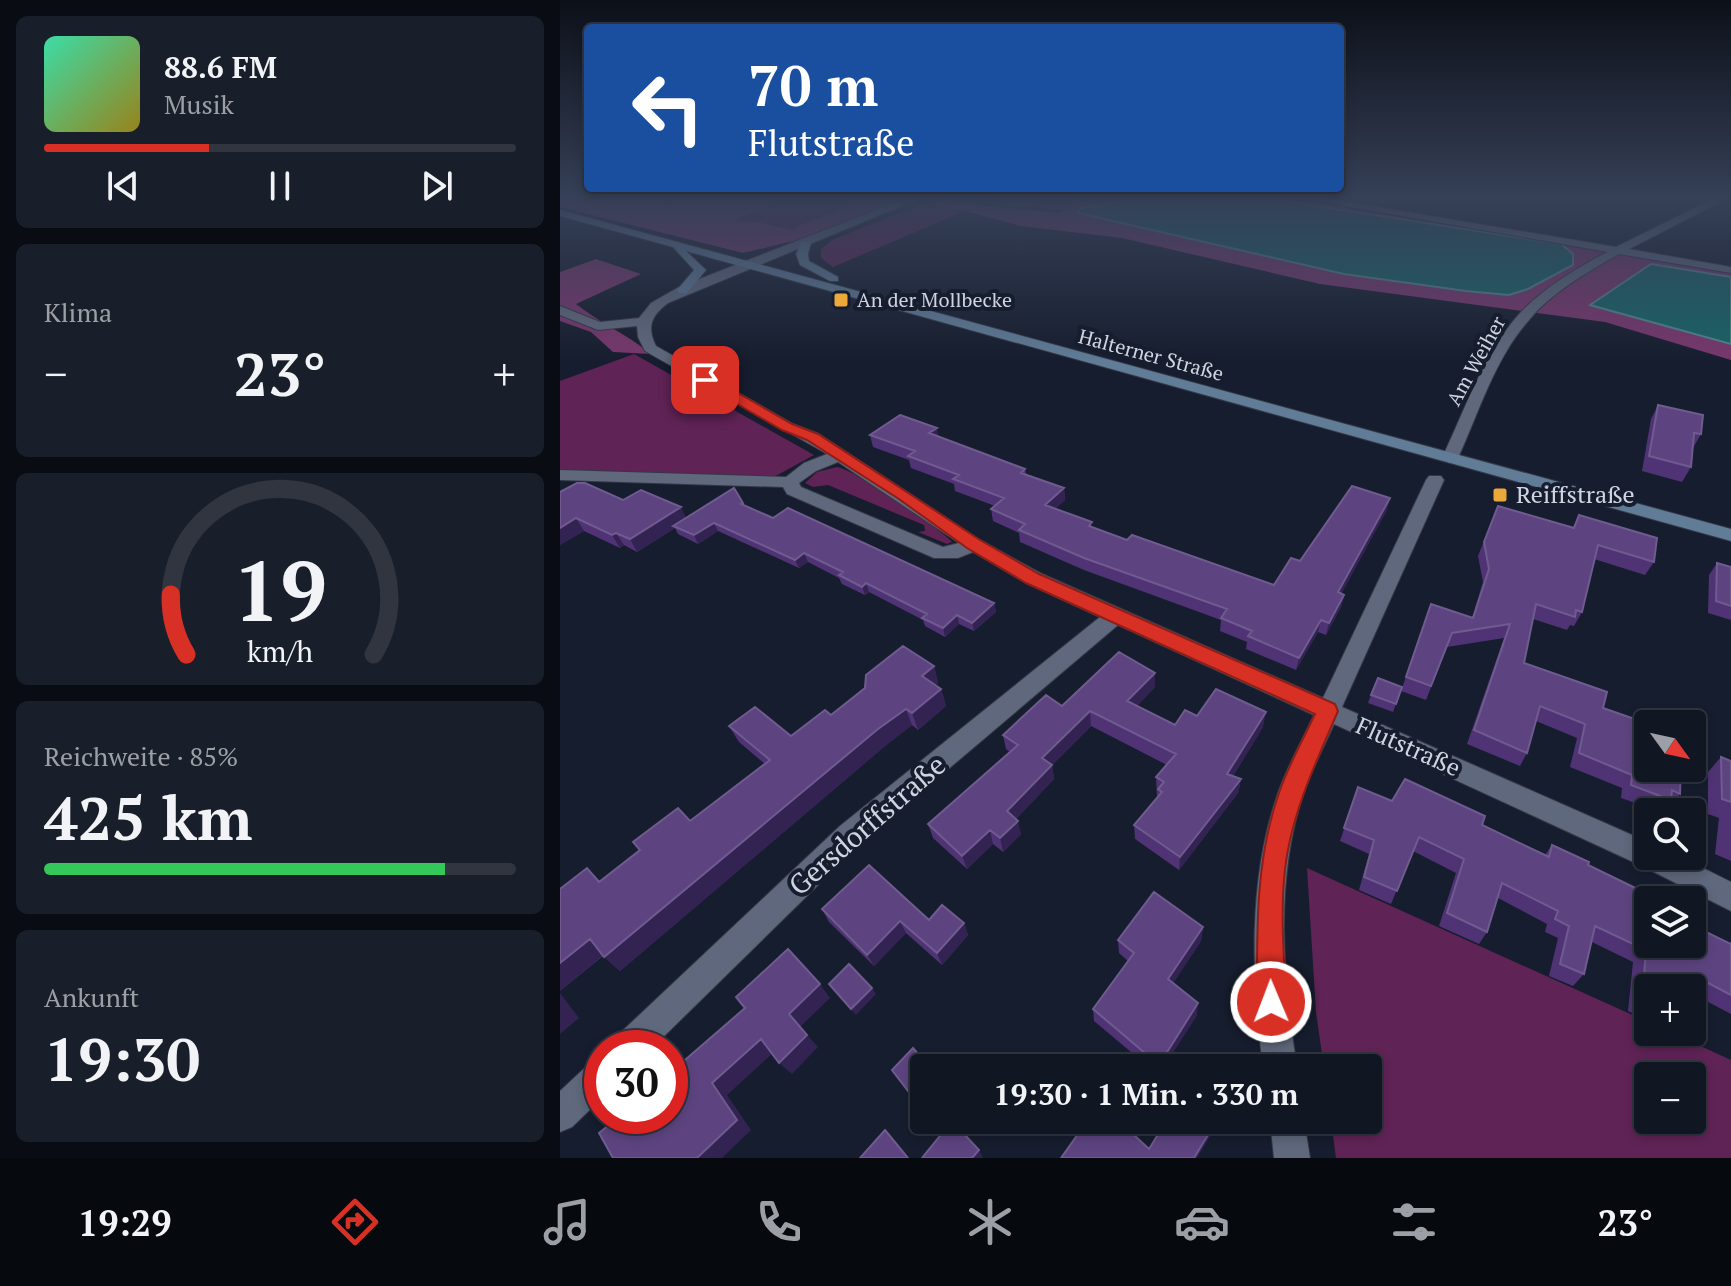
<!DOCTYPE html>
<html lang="de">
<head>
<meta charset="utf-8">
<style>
  :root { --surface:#101622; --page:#191f2a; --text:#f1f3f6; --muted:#9c9fa5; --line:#303540; --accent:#d93025 }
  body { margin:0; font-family:"PT Serif",serif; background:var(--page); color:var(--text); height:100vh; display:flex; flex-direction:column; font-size:30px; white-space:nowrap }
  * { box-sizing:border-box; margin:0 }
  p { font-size:26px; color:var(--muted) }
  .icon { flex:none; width:44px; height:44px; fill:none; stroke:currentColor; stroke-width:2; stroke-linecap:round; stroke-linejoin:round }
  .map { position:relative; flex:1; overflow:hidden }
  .panel { display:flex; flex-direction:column; gap:16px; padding:16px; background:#090c13; width:560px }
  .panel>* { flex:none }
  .banner { position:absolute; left:24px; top:24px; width:760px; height:168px; border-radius:8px; box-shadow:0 4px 12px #0003,0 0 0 2px var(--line); background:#1a4fa0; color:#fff; overflow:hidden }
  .needle { width:52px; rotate:123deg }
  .fabs { position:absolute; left:1074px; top:710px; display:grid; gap:16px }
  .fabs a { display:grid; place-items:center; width:72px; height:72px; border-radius:8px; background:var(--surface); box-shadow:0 4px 12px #0003,0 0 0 2px var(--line); font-size:40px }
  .speed { position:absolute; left:24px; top:1030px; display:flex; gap:16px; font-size:40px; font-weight:700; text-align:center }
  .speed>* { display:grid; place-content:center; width:104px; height:104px; border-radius:50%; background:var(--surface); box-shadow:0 4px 12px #0003,0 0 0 2px var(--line); line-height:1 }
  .speed .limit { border:12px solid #d22; background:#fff; color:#111 }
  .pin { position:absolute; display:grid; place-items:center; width:68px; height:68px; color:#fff; margin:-34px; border-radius:16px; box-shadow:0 4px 12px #0006 }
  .me { position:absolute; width:88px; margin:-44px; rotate:359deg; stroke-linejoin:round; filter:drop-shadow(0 0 6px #0008) }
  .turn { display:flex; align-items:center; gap:28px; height:168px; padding:0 32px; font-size:36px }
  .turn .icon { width:104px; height:104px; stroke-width:2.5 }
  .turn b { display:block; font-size:56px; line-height:68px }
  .big { font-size:60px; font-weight:700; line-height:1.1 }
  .panel .card { flex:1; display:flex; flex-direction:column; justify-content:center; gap:12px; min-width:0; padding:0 28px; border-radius:12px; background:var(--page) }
  .panel .dial { align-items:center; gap:0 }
  .dial svg { height:208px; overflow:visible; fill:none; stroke:var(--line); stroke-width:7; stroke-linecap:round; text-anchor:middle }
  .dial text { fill:var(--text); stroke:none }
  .song { display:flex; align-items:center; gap:24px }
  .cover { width:96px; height:96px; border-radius:12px; background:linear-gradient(135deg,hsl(160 70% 55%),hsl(50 70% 35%)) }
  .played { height:8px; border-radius:4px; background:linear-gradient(90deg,var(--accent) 35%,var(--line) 35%) }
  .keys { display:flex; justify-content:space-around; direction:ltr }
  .heat { display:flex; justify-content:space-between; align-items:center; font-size:44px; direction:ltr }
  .charge { height:12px; border-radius:6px; background:linear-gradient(90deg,#34c759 85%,var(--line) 0) }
  .trip { position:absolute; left:350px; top:1054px; width:472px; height:80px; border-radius:8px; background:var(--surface); box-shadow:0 4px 12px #0003,0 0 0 2px var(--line); font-weight:700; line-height:80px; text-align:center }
  .tabs { display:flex; height:128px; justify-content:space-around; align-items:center; background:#06090e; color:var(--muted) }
  .tabs .icon { width:56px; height:56px }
  .tabs .selected { color:var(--accent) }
  .tabs b { font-size:36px; color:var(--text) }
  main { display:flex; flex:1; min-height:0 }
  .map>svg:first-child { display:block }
  .green { fill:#602356; fill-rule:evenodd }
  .forest { fill:#78376c }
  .water { fill:#196366; stroke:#50858b; stroke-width:2 }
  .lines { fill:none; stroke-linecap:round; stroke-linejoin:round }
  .street-casing { stroke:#343846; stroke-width:2 }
  .secondary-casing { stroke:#343846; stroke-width:2 }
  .street { fill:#5f687c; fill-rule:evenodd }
  .secondary { fill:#607c96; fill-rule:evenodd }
  .wall { fill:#503374 }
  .shaded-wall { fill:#332353 }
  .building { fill:#5d4480; stroke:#6f5b8f; stroke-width:2 }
  .route { fill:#d93025; stroke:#8d1f18; stroke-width:2 }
  .poi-dot { fill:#eba93a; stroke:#161d2e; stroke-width:3 }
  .labels { text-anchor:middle; stroke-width:8; stroke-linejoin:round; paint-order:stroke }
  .far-poi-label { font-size:20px; fill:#cfd4e0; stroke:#161d2e; text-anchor:start }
  .far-street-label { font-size:20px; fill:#cfd4e0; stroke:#161d2e }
  .poi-label { font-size:24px; fill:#cfd4e0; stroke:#161d2e; text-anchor:start }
  .street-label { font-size:24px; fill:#cfd4e0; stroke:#161d2e }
  .near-street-label { font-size:28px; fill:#cfd4e0; stroke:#161d2e }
</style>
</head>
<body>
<main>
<section class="panel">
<div class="card">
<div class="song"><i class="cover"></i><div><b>88.6 FM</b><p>Musik</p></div></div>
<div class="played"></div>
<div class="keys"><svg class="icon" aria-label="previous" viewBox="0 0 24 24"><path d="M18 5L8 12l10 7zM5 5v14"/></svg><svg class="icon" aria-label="pause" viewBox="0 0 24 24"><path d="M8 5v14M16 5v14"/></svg><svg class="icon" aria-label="next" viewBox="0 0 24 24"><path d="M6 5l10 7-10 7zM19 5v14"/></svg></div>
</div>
<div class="card"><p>Klima</p>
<div class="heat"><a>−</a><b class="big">23°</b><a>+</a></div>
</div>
<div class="card dial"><svg viewBox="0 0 100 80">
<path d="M14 69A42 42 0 1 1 86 69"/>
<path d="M14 69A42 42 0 0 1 8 46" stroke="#d93025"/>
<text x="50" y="56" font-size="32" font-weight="700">19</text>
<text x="50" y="72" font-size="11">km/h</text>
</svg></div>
<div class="card"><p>Reichweite · 85%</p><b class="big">425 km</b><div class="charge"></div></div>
<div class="card"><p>Ankunft</p><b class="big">19:30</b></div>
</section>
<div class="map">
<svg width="1171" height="1158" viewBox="0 0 1171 1158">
  <rect width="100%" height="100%" fill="#161d2e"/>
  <path class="green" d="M91 200H334L202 249Z
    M409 200H521L523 201 504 211Z
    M368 204 405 211 273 267 261 258V249L272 240 357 206Z
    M74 354 254 455 210 479 0 471V381Z
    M277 467C296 470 378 527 392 542L387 544 358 532 365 531 364 525 268 485 253 487 245 483 257 472Z
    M747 868 1088 1022V1032H1110L1171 1060V1158H776L771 1120H808V1068H764L756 1012ZM1088 1076H1132V1120H1088Z"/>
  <path class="forest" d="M0 200H91L105 205 132 200H213L203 209 171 221 199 222 234 231 240 225 289 207 288 200H339L242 239 183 253 0 207Z
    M370 200 499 213 523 200H739L1171 273V360L1045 322 760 284 562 238 461 226 405 211 368 204 357 206Z
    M36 259 81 274 16 304C40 323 67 334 91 354L53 352 31 332 0 321V272Z"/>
  <path class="water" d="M578 200H717L1001 244 1013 254V265L968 289 949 295 906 291 784 274 518 213 521 208Z
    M1091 264 1171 277V344L1030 305Z"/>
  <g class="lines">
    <g class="street-casing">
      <path id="street" d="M342 200H356L108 303C92 315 86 326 96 346L233 424 259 434 420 540 480 573 763 698 866 480 869 476H881L884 480 782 707 1088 842V856H1119L1171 882V911L1082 866 774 724C764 747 752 769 744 792 714 880 723 978 737 1068H703C692 977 687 882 718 793 727 767 742 741 754 715L558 625 300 844 92 1048H53L57 1036 280 826 540 617 466 583 413 552 398 558H374L227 494 223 487 0 480V470L226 477 244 463 267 454 85 351 78 337 77 326 38 330 0 315V306L40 322 79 318 91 303 119 287ZM278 462 399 543 383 547 241 487 239 483 256 471Z
        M752 200H776L1056 247 1151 200H1164L1069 249 1171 267V273L1059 254C1028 272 992 292 969 320 935 358 919 412 898 458L890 463 882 458C905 410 924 352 961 312 985 287 1017 268 1047 252Z
        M42 1058V1098L12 1127 0 1132V1091L30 1063Z
        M710 1120H744L750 1158H714Z"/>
    </g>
    <g class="secondary-casing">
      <path id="secondary" d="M0 210 1171 529V541L126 251 146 270 127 293H119L117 290 134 270 113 247 0 216Z
        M242 241 251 243 248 254 249 261 278 277V281H270L240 265 236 254Z"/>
    </g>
    <use href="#street" class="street"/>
    <use href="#secondary" class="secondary"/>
  </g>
  <path class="wall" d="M92 200H124L105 206Z
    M1098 405 1141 434 1133 448 1131 467 1122 482 1082 471 1091 419Z
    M310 435 379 437 465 469 466 474 504 488 505 500 495 509 532 528 567 540 714 585 740 561 827 510 781 594 784 595 781 607 766 635 758 632 736 670 686 649 687 642 660 631 661 620 524 570 460 542 459 533 433 521 431 509 435 506 395 491 394 484 351 468 349 460 313 447Z
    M0 492 63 500 126 518 183 503 185 506 213 518 434 603 436 612 414 631 399 624 385 637 365 626 363 620 309 592 305 595 282 584 279 578 248 562 239 568 158 531 138 544 118 534 115 528 77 552 64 545 60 548 24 531 0 545Z
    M938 506 1013 527 1019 515 1094 562 1085 575 1034 559 1022 612 1014 626 1010 625 1007 630 973 619 964 663 1043 708 1083 722 1091 711 1088 768H1132V735L1144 771 1133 784 1121 780 1120 794 1109 807 1106 806 1101 812 1061 798 1062 788 1010 767 1017 738 976 721 967 753 960 766 907 744 944 638 887 647 866 700 841 691 871 604 912 618 923 582 918 556Z
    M1157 563 1171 567V620L1148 613 1149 575Z
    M374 666 378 683 375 685 381 689 386 706 358 730 352 725 325 746 60 971 43 956 0 991 27 868 40 881 130 821 205 764 179 742 169 726 231 736 271 715Z
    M595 673V687L577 706 615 725 637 716 703 727 673 776 681 779 678 793 619 870 575 839 574 825 597 797 596 777 607 765 531 726 492 765 494 779 456 819 461 834 443 852 433 844 407 869 373 838 368 824 450 752 446 749 443 735 502 706Z
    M842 687 833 712 808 703 811 695Z
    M1161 757 1171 761V861L1155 854 1159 818 1148 814V772Z
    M798 787 832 801 922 825 985 855 992 845 1028 865 1088 944 1169 943 1171 942V1014L1133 994 1088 988V1020L1068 1011 1073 962 1032 942 1024 974 1013 986 989 976 998 938 985 932 987 924 938 898 927 932 919 944 879 926 896 873 853 851 831 904 799 890 809 854 780 841Z
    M262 909 404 923 408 935 382 965 346 933 314 966 269 922Z
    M643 927 641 941 613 983 637 1015 603 1068H590L534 1021 533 1009 568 961 559 953 558 940Z"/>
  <path class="shaded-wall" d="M103 200H124L105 206Z
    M377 428 379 439 369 433Z
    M504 488 505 500 486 517 485 505Z
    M830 498 827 510 775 605 778 592Z
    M121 507 127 520 113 526 115 528 77 552 70 539Z
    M16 518 24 531 0 545V528Z
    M154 523 158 531 138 544 134 535Z
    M56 533 64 545 60 548 52 535Z
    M244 553 248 562 239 568 235 560Z
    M306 583 309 592 305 595 302 587Z
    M784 595 781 607 766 635 769 623Z
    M434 603 436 612 414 631 412 623Z
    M397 615 399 624 385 637 383 628Z
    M761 620 758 632 736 670 739 658Z
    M374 666 378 683 367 692 362 676Z
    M595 673V687L567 716V701Z
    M381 689 386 706 358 730 352 713Z
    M346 709 352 725 325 746 60 971 44 957 318 729Z
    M530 711 531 726 492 765 494 779 450 825 447 811 482 758Z
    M706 712 703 727 665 788 667 774Z
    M681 779 678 793 619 870 620 857Z
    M458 821 461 834 443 852 440 838Z
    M430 830 433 844 407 869 402 856Z
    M340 921 346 933 314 966 307 955Z
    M404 923 408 935 382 965 377 953Z
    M643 927 641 941 607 992 608 979Z
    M30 939 46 953 0 991V963Z
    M260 984 270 998 240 1027 258 1047 232 1074 219 1063 229 1014Z
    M312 988 316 994 296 1015 291 1009Z
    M0 993 19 1018 0 1034Z
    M638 1003 637 1015 603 1068H599V1065Z
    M201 1039 214 1052 167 1095 191 1130 162 1158H137L152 1083Z
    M364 1074V1083L352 1096 348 1091Z
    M657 1120H658L657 1125 637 1158H634Z
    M419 1150 423 1158H412Z"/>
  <path class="building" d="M1098 405 1143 415 1141 434 1134 433 1131 467 1089 456Z
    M340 415 377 428 369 433 465 469 461 473 504 488 485 505 532 522 529 526 567 540 572 535 714 585 731 558 740 561 792 486 830 498 778 592 784 595 769 623 761 620 739 658 688 636 692 631 661 618 667 609 524 558 459 530 465 524 431 509 444 498 393 479 399 475 348 456 355 451 310 435Z
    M17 483H25L63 500 81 490 121 507 70 539 56 533 52 535 16 518 0 528V492Z
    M174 488 183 503 181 504 213 518 228 508 434 603 412 623 397 615 383 628 362 618 367 614 306 583 302 587 279 575 283 572 244 553 235 560 154 523 134 535 113 526Z
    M938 506 1014 528 1019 515 1097 538 1094 562 1038 545 1022 612 1016 610 1015 617 976 604 964 663 1047 692 1043 708 1089 724 1088 768H1121L1120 794 1112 790 1111 800 1071 785 1072 775 1019 753 1025 724 980 706 967 753 914 730 950 624 892 633 871 686 846 677 871 604 913 618 929 569 924 542Z
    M1157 563 1171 567V606L1156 601Z
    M343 646 374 666 362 676 381 689 352 713 346 709 318 729 44 957 30 939 0 963V889L27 868 39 882 80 850 73 842 118 808 130 821 210 760 169 726 195 707 231 736 265 710 271 715 305 688 306 675Z
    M559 652 595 673 567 701 615 725 625 710 637 716 656 689 706 712 667 774 681 779 620 857 574 825 602 792 598 789 604 782 596 777 616 754 530 711 482 758 492 765 447 811 458 821 440 838 430 830 402 856 368 824 458 745 443 735 486 695 502 706Z
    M818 678 842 687 836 704 811 695Z
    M1091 711 1124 722V724H1090Z
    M1132 735 1145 739 1144 771 1132 766Z
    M1161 757 1171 761V802L1162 799Z
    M845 779 925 816 922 825 989 857 992 845 1029 862 1028 865 1100 900H1088V944H1132V925L1171 944V995L1135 976 1132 1004V988H1088V1003L1082 1000 1086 950 1035 926 1024 974 1000 964 1009 926 995 919 998 911 942 883 927 932 887 913 904 859 859 837 837 891 804 877 814 840 784 828 798 787 832 801Z
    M309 865 369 920 382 905 404 923 377 953 340 921 307 955 262 909Z
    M594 892 643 927 608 979 638 1003 599 1065 533 1009 574 953 558 940Z
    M228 949 260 984 229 1014 247 1035 219 1063 201 1039 152 1083 177 1120 137 1158H53L39 1133 60 1116H110V1073L185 1008 176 997Z
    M289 964 312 988 291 1009 269 984Z
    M353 1048 370 1068H364V1074L348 1091 332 1070Z
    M528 1120H558L589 1149 607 1120H657L634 1158H501Z
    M392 1121 419 1150 412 1158H362Z
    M325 1130 348 1158H300Z"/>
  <linearGradient id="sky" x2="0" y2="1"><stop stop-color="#0c1019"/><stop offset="0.55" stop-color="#364057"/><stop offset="1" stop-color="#364057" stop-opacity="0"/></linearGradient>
  <rect width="1171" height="362" fill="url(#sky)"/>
  <path class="route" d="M141 377H150L232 424 258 434 420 540 479 574 775 704 778 711C758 758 736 803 727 855 719 902 724 954 726 1002L721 1012 711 1016 701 1012 697 1002C697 931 695 861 719 793 728 766 743 740 755 714L466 583 407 548 339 499 247 440 222 430 141 383Z"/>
  <g class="poi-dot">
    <rect x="273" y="292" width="16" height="16" rx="4"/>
    <rect x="932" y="487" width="16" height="16" rx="4"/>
  </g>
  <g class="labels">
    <g class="far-poi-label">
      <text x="297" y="307">An der Mollbecke</text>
    </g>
    <g class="far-street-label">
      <text transform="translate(591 355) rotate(15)" y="7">Halterner Straße</text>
      <text transform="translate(916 361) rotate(-61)" y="7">Am Weiher</text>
    </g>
    <g class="poi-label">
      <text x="956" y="503">Reiffstraße</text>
    </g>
    <g class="street-label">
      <text transform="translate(848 747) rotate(24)" y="8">Flutstraße</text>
    </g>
    <g class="near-street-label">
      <text transform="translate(307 825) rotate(-41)" y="10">Gersdorffstraße</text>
    </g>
  </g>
</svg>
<div class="fabs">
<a><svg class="needle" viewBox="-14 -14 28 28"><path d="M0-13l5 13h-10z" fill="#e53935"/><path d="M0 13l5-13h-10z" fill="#9c9fa5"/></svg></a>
<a><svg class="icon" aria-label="search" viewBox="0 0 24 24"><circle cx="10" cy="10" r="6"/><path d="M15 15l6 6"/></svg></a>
<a><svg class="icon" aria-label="layers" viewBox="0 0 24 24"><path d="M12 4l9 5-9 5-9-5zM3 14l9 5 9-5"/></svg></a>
<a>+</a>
<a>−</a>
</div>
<div class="speed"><div class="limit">30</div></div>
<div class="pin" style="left:145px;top:380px;background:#d93025"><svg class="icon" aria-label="arrive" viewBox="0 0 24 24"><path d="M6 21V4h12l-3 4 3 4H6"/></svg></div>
<svg class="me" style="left:711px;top:1002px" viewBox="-20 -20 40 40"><circle r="17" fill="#d93025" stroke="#fff" stroke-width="3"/><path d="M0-11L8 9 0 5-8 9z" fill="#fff"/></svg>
<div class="trip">19:30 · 1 Min. · 330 m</div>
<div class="banner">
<div class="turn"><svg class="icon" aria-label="left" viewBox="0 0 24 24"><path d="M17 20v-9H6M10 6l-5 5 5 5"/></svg><div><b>70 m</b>Flutstraße</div></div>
</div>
</div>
</main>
<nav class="tabs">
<b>19:29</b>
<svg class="icon selected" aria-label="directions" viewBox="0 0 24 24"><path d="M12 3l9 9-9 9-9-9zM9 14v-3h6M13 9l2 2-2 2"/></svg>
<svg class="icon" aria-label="music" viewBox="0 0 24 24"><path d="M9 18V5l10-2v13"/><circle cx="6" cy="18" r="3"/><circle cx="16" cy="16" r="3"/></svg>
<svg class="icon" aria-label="phone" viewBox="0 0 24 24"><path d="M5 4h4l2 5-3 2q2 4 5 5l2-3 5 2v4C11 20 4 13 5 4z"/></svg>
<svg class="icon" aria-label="climate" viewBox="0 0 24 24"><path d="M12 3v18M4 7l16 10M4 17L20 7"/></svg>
<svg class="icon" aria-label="car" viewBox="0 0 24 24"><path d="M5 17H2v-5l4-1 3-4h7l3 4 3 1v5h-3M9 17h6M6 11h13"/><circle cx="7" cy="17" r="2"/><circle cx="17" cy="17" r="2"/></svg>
<svg class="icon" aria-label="filters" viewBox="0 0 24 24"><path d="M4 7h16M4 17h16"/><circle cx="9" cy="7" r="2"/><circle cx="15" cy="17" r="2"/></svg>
<b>23°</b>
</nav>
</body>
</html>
